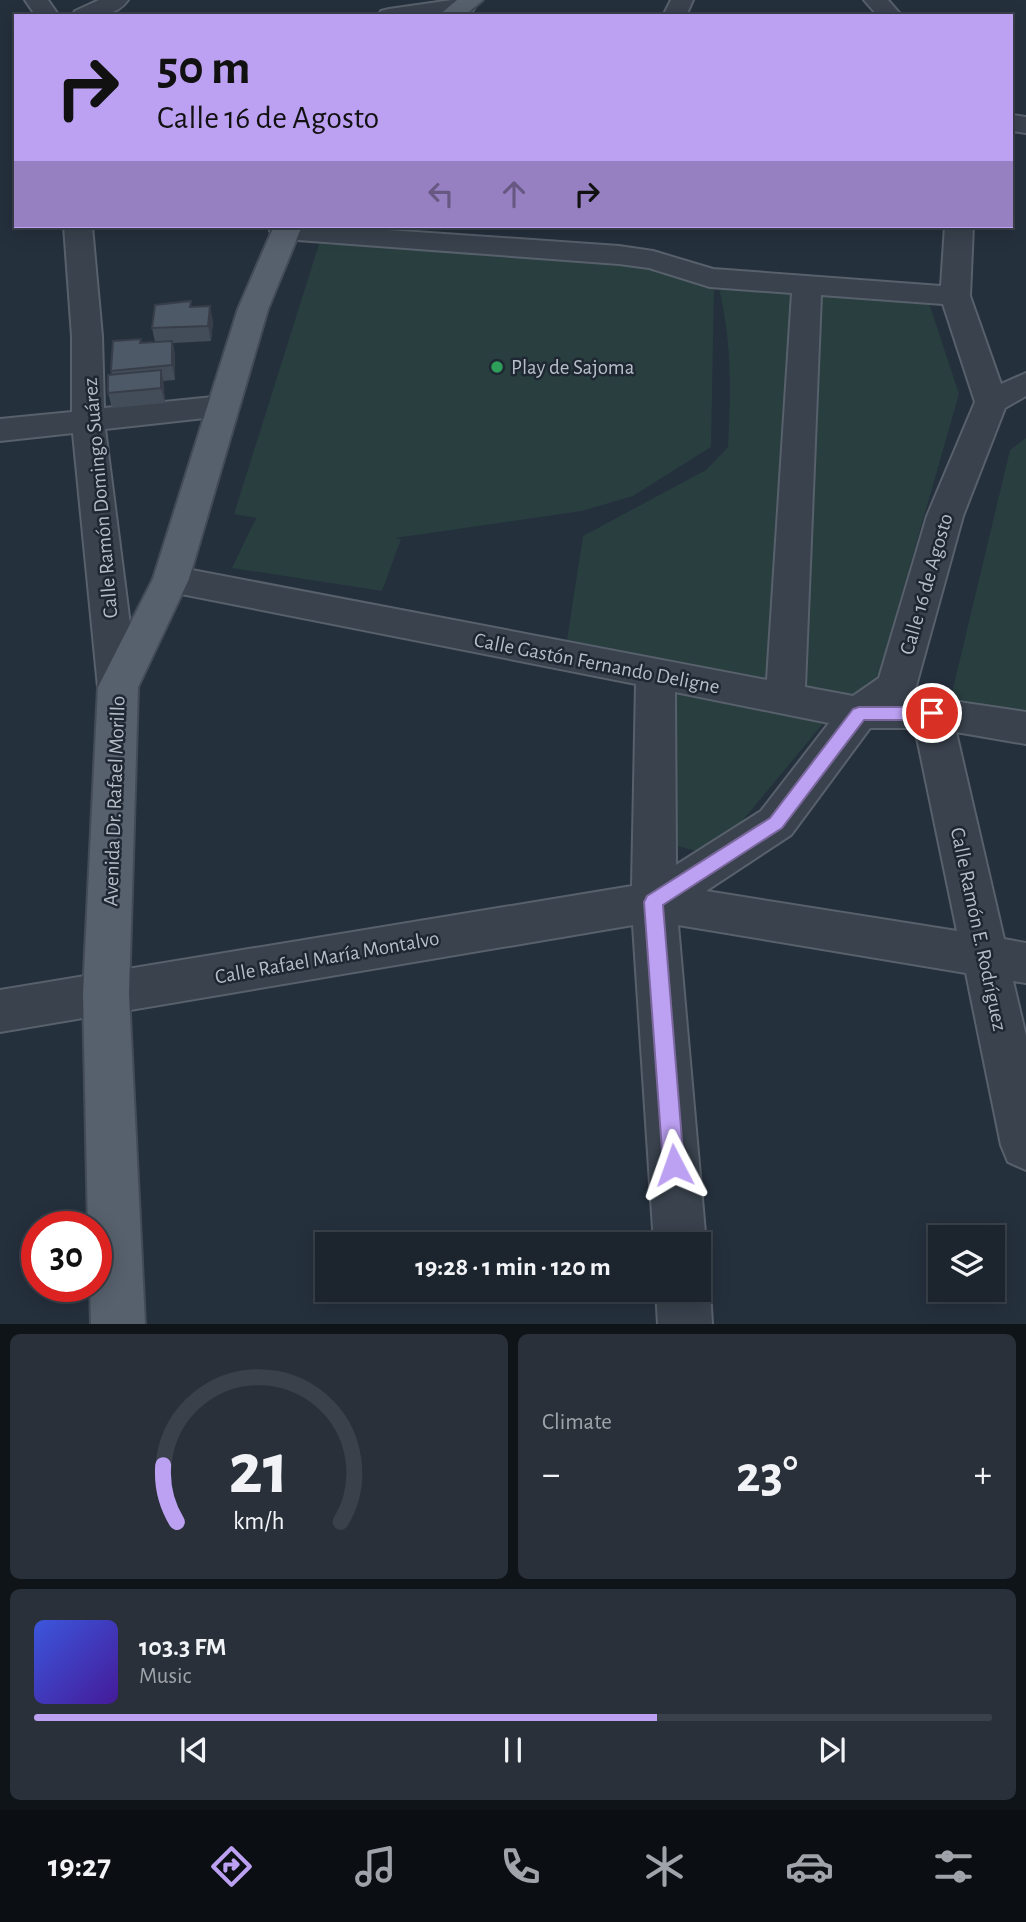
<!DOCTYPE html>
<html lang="en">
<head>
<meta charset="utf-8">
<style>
  :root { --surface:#1c242e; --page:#29303a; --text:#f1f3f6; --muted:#a0a4aa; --line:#3a414a; --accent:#bca0f2 }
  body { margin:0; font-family:"Alegreya Sans",sans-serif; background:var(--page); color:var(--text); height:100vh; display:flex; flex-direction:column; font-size:26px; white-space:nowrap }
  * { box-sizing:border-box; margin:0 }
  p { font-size:23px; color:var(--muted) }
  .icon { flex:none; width:38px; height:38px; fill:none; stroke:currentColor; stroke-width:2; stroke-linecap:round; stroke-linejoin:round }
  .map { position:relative; height:1324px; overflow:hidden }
  .sheet { display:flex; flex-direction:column; gap:10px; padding:10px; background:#0f1419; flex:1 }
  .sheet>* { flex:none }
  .banner { position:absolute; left:14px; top:14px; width:999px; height:214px; border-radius:0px; box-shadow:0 4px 18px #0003,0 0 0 2px var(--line); background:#bca0f2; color:#111; overflow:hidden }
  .fabs { position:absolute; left:928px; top:1225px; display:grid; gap:14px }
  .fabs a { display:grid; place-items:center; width:77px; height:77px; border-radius:0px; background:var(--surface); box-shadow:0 4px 18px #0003,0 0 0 2px var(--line); font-size:35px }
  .speed { position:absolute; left:21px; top:1211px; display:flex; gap:14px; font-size:35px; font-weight:700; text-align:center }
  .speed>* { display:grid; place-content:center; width:91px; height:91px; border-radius:50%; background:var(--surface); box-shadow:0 4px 18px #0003,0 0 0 2px var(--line); line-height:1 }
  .speed .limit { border:10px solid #d22; background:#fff; color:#111 }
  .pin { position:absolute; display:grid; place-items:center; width:60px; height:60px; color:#fff; margin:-30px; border:4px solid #fff; border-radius:50%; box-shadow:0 2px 7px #0007 }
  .me { position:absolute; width:77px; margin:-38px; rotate:356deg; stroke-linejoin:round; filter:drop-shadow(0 0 5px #0008) }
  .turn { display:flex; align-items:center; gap:24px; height:147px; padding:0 28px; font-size:32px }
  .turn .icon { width:91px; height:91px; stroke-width:2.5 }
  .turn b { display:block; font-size:49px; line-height:60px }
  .lanes { display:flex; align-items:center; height:66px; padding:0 28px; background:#0003; justify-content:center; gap:35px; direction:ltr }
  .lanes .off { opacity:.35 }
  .big { font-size:52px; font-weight:700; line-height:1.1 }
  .sheet .tile { flex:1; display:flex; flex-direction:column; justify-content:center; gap:10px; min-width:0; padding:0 24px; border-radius:10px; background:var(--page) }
  .sheet .dial { align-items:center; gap:0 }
  .dial svg { height:182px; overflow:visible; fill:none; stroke:var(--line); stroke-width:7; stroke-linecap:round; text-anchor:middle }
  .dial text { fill:var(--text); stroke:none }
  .song { display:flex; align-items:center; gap:21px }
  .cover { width:84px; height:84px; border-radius:10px; background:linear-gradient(135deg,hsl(230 70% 55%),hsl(260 70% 35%)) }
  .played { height:7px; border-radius:4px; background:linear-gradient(90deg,var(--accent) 65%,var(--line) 65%) }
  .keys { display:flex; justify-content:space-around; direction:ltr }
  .heat { display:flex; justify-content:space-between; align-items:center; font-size:38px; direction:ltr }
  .sheet .tiles { flex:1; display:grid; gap:10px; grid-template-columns:1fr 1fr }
  .tile:last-child { grid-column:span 2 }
  .trip { position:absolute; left:315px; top:1232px; width:396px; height:70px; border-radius:0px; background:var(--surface); box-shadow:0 4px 18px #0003,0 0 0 2px var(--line); font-weight:700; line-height:70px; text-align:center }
  .tabs { display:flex; height:112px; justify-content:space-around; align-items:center; background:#0b0e12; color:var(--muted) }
  .tabs .icon { width:49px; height:49px }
  .tabs .current { color:var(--accent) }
  .tabs b { font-size:32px; color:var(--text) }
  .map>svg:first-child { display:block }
  .green { fill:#283e3f }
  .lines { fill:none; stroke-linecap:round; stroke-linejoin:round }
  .minor-casing { stroke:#57606b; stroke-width:4 }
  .major-casing { stroke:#424b56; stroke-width:4 }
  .minor { fill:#39424d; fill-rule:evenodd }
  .major { fill:#57616d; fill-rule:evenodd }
  .wall { fill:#434d59 }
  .shaded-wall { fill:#373e49 }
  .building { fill:#4e5968; stroke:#373e49; stroke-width:2 }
  .route { fill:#bca0f2; stroke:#7a689d; stroke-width:2 }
  .leisure-dot { fill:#2e9e5b; stroke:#1e2732; stroke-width:2.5 }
  .labels { text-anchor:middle; stroke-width:5; stroke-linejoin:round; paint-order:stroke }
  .poi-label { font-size:21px; fill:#b5bdc8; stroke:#1e2732; text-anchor:start }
  .street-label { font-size:21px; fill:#b5bdc8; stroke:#1e2732 }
</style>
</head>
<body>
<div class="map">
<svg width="1026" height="1324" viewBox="0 0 1026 1324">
  <rect width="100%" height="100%" fill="#25303d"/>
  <path class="green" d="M319 244C451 248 588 242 714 288L711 447 633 496 582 511 395 538 401 539 382 591 232 568 256 518 234 514Z
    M718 283 927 297 959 394 870 705 567 640 583 536 706 470 728 447C731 385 732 344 718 283Z
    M1026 438V717L949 705 1010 450Z
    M673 692 826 720 719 849 696 851 670 844Z"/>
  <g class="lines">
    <g class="minor-casing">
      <path id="minor" d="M25 0H48L59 16H36Z
        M99 0H128C116 18 91 16 72 16L75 11Z
        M452 0H472L476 5 473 10 438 16H378L381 11 389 9Z
        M671 0H693L686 16H663Z
        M864 0H888L902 16H878Z
        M1012 115 1026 117V133L1012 131Z
        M64 226H92L102 336 104 408 223 396 234 399 239 406 234 413 223 416 105 429 138 687 132 698 118 702 104 698 98 687 73 433 0 441V419L72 412V336Z
        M274 226H329L619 246 653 251 713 269 941 286 945 226H973L970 296 1001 384 1026 373V396L1005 408 963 516 916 686 909 698H932L1026 712V744L956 732 1004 939 1026 943V983L1013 981 1026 1036V1170L1008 1162 1001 1145 966 973 678 925 706 1244 698 1263V1244H654L633 925 0 1032V990L632 886 636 684 171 592 158 588 153 579 158 570 171 566 767 680 792 293 710 287 649 268 619 264 284 239 274 237 270 231ZM821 295 943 304 975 402 927 516 879 678 853 696 805 687ZM675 692 829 723 761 811 676 865ZM870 728H915L957 931 706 891 791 835Z
        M698 1270 702 1271 710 1290 712 1324H658L656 1290H698Z"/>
    </g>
    <g class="major-casing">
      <path id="major" d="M457 0H483L464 16H438Z
        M274 226H302L268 309 189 579 138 687 129 994 145 1324H91L90 1286H96V1227H88L83 994 98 687 153 579 238 309Z"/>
    </g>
    <use href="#minor" class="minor"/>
    <use href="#major" class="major"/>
  </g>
  <path class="wall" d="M192 307 213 321 211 341 173 343 175 356V380L163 381 165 403 112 408 108 393 112 375 111 371 142 343 155 342 152 328Z"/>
  <path class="shaded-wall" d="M210 306 213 321 211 341 208 326Z
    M172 341 175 356V380L172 365Z
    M161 370 164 385 165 403 161 388Z"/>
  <path class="building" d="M191 301 190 307 210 306 208 326 152 328 155 305Z
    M141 339 140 343 172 341V365L111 371 113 341Z
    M161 370V388L108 393V375Z"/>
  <path class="route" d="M859 707H932L940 713 932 720H864L782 828 663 905 684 1165 681 1172 674 1175 666 1172 663 1165 644 902 647 896 770 818 853 709Z"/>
  <circle class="leisure-dot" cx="497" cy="367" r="7"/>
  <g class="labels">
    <g class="poi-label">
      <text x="511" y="374">Play de Sajoma</text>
    </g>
    <g class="street-label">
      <text transform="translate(100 498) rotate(-95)" y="7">Calle Ramón Domingo Suárez</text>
      <text transform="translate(926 584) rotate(-74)" y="7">Calle 16 de Agosto</text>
      <text transform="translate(597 663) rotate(11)" y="7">Calle Gastón Fernando Deligne</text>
      <text transform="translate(114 801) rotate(-88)" y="7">Avenida Dr. Rafael Morillo</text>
      <text transform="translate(979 929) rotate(78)" y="7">Calle Ramón E. Rodríguez</text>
      <text transform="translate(327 957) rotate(-10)" y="7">Calle Rafael María Montalvo</text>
    </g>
  </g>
</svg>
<div class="fabs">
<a><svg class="icon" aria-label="layers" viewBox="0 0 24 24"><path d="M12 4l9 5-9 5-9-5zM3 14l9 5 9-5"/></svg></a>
</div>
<div class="speed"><div class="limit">30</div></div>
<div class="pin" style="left:932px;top:713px;background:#d93025"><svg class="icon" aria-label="arrive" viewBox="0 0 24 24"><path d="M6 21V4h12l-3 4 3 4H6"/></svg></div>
<svg class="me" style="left:674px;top:1165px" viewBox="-20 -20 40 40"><path d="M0-17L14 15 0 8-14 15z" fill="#bca0f2" stroke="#fff" stroke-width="4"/></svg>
<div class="trip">19:28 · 1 min · 120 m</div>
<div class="banner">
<div class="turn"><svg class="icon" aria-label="right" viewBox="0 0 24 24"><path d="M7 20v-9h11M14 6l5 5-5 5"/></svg><div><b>50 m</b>Calle 16 de Agosto</div></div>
<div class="lanes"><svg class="icon off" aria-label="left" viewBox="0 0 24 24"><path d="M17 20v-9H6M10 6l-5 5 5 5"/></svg><svg class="icon off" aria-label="ahead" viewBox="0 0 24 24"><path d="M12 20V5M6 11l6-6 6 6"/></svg><svg class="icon" aria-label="right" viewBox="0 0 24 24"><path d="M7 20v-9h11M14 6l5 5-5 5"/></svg></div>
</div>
</div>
<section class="sheet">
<div class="tiles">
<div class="tile dial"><svg viewBox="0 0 100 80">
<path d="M14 69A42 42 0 1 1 86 69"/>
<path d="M14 69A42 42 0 0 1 8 44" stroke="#bca0f2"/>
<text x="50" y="56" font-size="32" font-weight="700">21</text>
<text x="50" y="72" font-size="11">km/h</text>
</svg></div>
<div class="tile"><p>Climate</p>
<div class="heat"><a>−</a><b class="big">23°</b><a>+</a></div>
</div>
<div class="tile">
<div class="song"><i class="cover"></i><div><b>103.3 FM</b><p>Music</p></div></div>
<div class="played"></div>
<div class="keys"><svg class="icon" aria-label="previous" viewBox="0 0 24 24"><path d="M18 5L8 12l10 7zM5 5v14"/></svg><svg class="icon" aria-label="pause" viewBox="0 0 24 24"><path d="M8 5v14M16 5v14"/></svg><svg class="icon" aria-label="next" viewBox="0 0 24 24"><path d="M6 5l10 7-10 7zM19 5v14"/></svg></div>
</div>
</div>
</section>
<nav class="tabs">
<b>19:27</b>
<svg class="icon current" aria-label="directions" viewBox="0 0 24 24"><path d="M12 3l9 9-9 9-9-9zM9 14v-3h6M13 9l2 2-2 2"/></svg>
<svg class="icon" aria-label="music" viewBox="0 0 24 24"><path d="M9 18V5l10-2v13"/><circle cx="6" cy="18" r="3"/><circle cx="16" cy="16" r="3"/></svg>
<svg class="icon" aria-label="phone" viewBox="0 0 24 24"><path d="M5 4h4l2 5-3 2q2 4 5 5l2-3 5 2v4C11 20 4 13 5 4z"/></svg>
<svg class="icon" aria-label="climate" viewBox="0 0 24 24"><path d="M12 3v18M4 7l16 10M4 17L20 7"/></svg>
<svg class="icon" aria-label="car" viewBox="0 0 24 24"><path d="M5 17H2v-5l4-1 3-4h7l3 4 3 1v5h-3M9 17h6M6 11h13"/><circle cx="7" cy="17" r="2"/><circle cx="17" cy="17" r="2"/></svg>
<svg class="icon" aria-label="filters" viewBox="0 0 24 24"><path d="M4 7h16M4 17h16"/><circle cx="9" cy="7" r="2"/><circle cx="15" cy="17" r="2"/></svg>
</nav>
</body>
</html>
